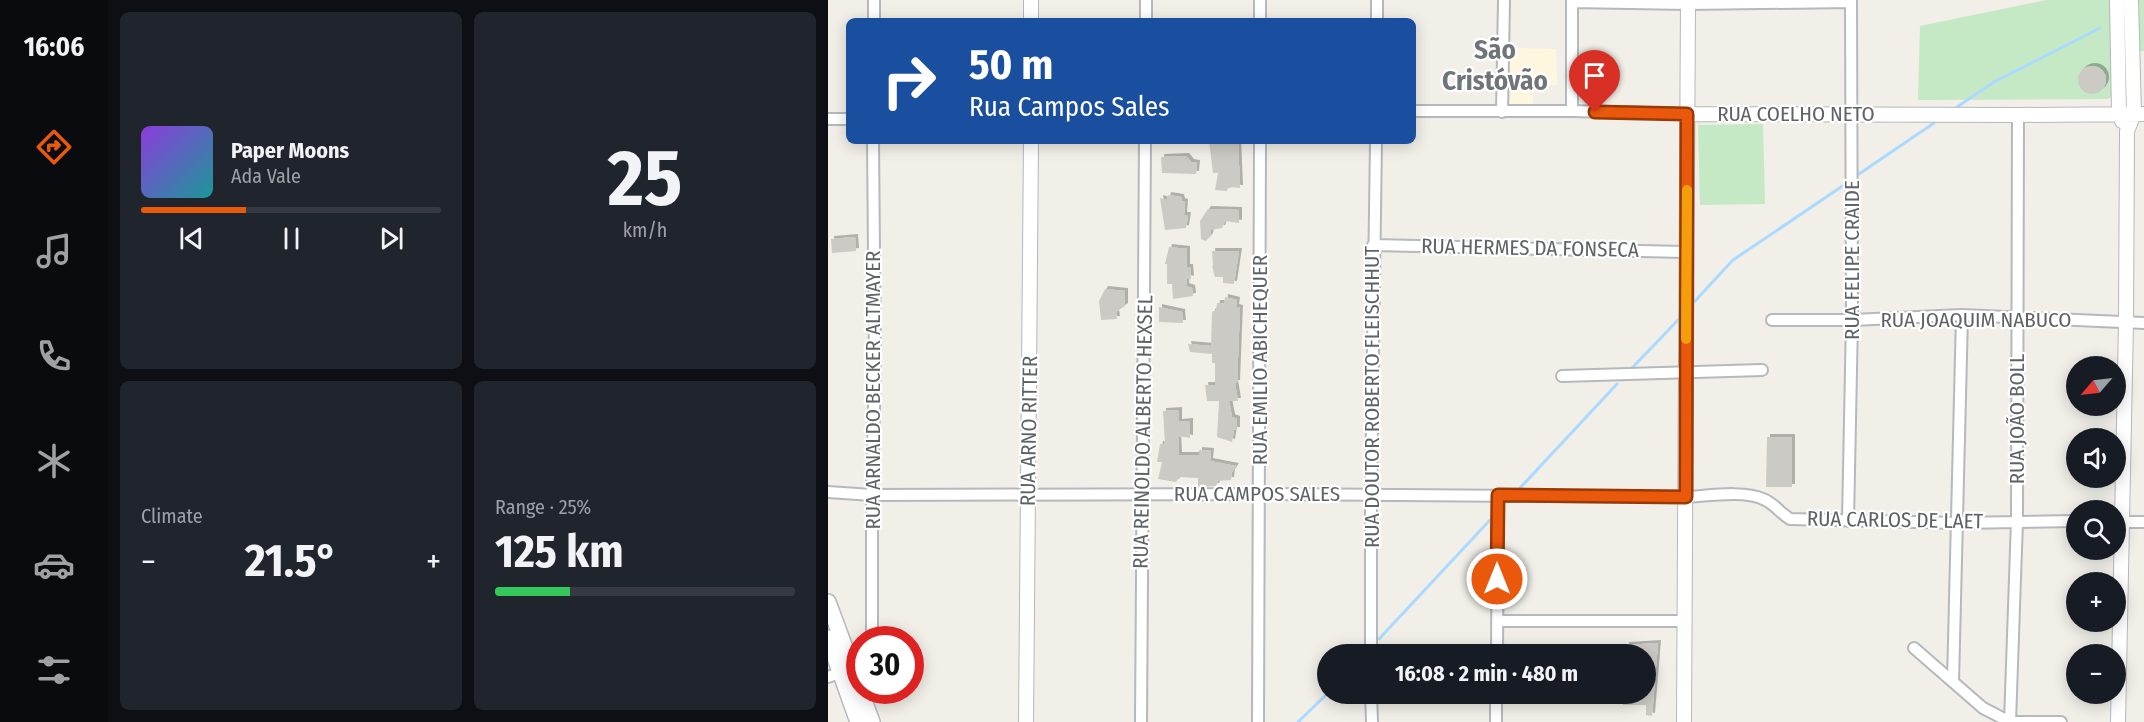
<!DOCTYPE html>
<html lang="en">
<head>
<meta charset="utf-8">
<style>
  :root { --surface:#171b24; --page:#20242c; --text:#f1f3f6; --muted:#9ea1a6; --line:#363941; --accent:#ea580c }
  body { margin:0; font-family:"Fira Sans Condensed",sans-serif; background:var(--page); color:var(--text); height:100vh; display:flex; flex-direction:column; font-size:22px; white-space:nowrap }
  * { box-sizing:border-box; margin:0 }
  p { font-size:20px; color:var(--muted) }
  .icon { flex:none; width:33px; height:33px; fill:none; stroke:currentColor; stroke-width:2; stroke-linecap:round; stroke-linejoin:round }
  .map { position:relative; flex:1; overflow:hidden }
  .sheet { display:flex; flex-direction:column; gap:12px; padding:12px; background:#0d0f14; width:720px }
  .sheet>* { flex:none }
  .top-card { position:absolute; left:18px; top:18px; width:570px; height:126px; border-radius:9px; box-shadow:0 3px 15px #0003; background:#1a4fa0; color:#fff; overflow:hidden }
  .needle { width:39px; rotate:242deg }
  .fabs { position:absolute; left:1238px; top:356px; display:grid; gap:12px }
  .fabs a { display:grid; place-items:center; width:60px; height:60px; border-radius:50%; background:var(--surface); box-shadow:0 3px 15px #0003; font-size:30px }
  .speed { position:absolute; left:18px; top:626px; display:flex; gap:12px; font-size:30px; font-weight:700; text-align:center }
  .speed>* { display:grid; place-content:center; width:78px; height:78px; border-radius:50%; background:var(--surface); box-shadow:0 3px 15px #0003; line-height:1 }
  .speed .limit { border:9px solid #d22; background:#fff; color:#111 }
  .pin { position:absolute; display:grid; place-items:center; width:51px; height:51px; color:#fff; margin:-62px -26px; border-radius:50% 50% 50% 0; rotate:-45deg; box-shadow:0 0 6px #0007 }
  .pin .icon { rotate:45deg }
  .me { position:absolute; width:66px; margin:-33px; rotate:0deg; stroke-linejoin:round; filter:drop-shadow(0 0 4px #0008) }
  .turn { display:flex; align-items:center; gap:21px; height:126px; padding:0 24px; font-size:27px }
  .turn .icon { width:78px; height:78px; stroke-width:2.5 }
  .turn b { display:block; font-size:42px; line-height:51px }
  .big { font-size:45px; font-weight:700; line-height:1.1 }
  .sheet .widget { flex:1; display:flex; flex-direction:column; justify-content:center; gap:9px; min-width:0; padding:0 21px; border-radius:9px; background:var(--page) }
  .sheet .dial { align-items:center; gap:0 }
  .dial b { font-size:78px; line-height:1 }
  .song { display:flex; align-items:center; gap:18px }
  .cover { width:72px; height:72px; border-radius:9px; background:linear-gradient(135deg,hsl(270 70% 55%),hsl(180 70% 35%)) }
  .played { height:6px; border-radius:3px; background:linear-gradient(90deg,var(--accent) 35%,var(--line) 35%) }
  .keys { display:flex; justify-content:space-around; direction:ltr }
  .heat { display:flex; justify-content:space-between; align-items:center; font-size:33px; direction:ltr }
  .charge { height:9px; border-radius:4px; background:linear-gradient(90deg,#34c759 25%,var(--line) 0) }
  .sheet .tiles { flex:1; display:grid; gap:12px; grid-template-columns:repeat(2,1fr) }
  .trip { position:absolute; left:489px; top:644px; width:339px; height:60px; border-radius:30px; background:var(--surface); box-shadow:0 3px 15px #0003; font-weight:700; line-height:60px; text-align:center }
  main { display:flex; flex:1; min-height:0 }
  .tab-bar { display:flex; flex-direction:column; width:108px; justify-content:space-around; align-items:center; background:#090b0e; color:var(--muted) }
  .tab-bar .icon { width:42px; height:42px }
  .tab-bar .selected { color:var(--accent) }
  .tab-bar b { font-size:27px; color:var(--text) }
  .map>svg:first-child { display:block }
  .commercial { fill:#fef7e0 }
  .green { fill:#c5e8c5 }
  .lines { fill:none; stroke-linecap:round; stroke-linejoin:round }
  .stream { stroke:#aadaff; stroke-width:3 }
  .building { fill:#cccac5; filter:url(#shadow) }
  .minor-casing { stroke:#b5b8bc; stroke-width:14 }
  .tertiary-casing { stroke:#b5b8bc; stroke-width:16 }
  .secondary-casing { stroke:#b6babf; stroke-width:18 }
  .minor { stroke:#fff; stroke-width:10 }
  .tertiary { stroke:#fff; stroke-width:14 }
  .secondary { stroke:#fff; stroke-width:15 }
  .route-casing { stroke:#983908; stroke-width:15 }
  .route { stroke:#ea580c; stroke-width:10 }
  .slow { stroke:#f59e0b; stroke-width:10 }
  .labels { text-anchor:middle; stroke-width:4.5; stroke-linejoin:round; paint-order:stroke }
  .street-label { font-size:21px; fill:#5f6368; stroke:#fff }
  .district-label { font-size:27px; font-weight:bold; fill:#70757a; stroke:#fff }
</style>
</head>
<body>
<main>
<nav class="tab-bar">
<b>16:06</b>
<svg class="icon selected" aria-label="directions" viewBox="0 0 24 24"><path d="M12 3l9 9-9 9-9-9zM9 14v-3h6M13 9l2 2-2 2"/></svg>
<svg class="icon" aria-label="music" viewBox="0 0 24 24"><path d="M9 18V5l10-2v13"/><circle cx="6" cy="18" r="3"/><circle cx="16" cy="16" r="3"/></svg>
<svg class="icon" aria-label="phone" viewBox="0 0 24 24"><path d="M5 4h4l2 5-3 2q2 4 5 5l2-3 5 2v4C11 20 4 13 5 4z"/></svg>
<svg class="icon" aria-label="climate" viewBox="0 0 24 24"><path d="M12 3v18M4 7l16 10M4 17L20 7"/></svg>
<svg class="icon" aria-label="car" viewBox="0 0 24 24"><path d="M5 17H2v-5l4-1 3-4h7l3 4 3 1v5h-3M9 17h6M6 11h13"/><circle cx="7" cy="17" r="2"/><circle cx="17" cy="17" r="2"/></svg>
<svg class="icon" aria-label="filters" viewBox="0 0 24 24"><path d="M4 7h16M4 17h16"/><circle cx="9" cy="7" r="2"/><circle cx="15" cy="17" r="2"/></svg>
</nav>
<section class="sheet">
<div class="tiles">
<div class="widget">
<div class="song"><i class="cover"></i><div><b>Paper Moons</b><p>Ada Vale</p></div></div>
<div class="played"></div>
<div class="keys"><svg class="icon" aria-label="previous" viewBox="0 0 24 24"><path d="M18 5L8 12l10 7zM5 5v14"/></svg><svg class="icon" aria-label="pause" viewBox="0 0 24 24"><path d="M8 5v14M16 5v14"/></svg><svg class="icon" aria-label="next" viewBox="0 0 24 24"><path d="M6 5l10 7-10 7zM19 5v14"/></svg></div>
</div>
<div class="widget dial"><b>25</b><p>km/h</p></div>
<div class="widget"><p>Climate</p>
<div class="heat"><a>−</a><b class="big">21.5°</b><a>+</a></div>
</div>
<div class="widget"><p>Range · 25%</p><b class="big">125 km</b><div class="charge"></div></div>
</div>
</section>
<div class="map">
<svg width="1316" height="722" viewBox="0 0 1316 722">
  <defs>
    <filter id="shadow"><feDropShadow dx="3" dy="-3" stdDeviation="0" flood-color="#0004"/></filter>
  </defs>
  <rect width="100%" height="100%" fill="#f1efe8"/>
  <path class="commercial" d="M681 48 728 49 729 85H705V105H682Z"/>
  <path class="green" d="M1218 0H1283V97L1280 99 1090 100 1092 26Z
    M1309 0H1316V51H1310Z
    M935 124 937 204 872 205 870 125Z"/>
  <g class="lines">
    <path class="stream" d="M1129 107 1166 82 1272 28
      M1031 174 1106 123
      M867 301 905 260 1016 185
      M803 369 851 319
      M692 488 789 384
      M551 639 662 520
      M470 722 500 693"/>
  </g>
  <path class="building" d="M1250 80a14 14 0 1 1 28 0a14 14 0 1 1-28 0Z
    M381 141H410L412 188 400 187 399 191 387 190 390 173H385Z
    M358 156 363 162 369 163 368 174 334 173 333 157Z
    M340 195 353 197 354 201 357 202 356 215H360L358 228 337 230 332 198 339 200Z
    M380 209 411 210V223L397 221 394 228 383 230 382 236 378 241 373 239 372 221Z
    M27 237 28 251 4 253 3 239Z
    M341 247 359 249V267H362L363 279 359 278 358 286 364 288 365 296 345 299 344 284H339V264H337Z
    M384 251H411L406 284 395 283V277H387L384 266H385Z
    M277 289 297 291V306L288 312 289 319 273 320 271 301Z
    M397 297 409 300 408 307 412 308 409 383H407L410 401H401L404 417 409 419V430H406L404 442 389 437 391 401H379L377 385H387V363H384V354L362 352 360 344 383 346 384 312 388 310 389 303H396Z
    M331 307 354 312 355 323 331 322Z
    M351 410V422L362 421V438L350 436 351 455H371V450L383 451 382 461 408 466 404 472 403 480 390 481 388 486 370 487V478L351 477 348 482 330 479 334 462H329L332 444H337L335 411Z
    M939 437H964V487H938Z
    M830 643 824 716 818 715V705H795L794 693H818V654H798V645Z"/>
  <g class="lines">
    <g class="minor-casing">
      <path id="minor" d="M549 0V21
        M744 0V111
        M744 2 860 4 1023 2
        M46 21V0
        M318 21V0
        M432 21V0
        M585 111H744L859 114
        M674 112 676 0
        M0 119H21
        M545 245 858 252
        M944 320H1024L1134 315 1316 323
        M734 376 934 370
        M0 492 44 495 431 494 858 497C879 496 916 490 935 499 946 503 952 513 962 519L1130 523 1248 521
        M1020 521 1024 320 1023 0
        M1287 522H1316
        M669 621H857
        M44 639V495L47 363 45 141
        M1086 648 1155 708 1182 722H1233
        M543 654V494L548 141
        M669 654 670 495
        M0 677 17 671
        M1125 682 1134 315
        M543 693 544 722
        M313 722 317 141
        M430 722 432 141
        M668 722V693
        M1182 722 1189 521 1190 115"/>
    </g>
    <g class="tertiary-casing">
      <path id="tertiary" d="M203 0V21
        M1289 0 1291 114 1294 121
        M859 114 1190 115 1316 114
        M198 722 203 141
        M856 722 860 0
        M1290 722 1298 322 1299 131 1306 114 1303 0"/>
    </g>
    <g class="secondary-casing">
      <path id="secondary" d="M0 602 32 688
        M0 638 30 722
        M32 690 44 722"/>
    </g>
    <use href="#minor" class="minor"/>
    <use href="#tertiary" class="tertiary"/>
    <use href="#secondary" class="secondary"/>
  </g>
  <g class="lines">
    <g class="route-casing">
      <path id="route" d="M669 579 670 495 858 497 859 114 767 112"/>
    </g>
    <use href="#route" class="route"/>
    <path class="slow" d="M858 339 859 190"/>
  </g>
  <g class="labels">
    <g class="street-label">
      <text x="968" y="121">RUA COELHO NETO</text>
      <text transform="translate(702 248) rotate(1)" y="7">RUA HERMES DA FONSECA</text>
      <text transform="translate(1024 260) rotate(-90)" y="7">RUA FELIPE CRAIDE</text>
      <text x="1148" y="327">RUA JOAQUIM NABUCO</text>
      <text transform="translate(432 360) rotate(-90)" y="7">RUA EMILIO ABICHEQUER</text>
      <text transform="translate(45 390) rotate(-90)" y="7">RUA ARNALDO BECKER ALTMAYER</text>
      <text transform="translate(544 397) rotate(-90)" y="7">RUA DOUTOR ROBERTO FLEISCHHUT</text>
      <text transform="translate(1189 419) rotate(-90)" y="7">RUA JOÃO BOLL</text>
      <text transform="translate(201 431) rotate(-89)" y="7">RUA ARNO RITTER</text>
      <text transform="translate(315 432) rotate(-89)" y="7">RUA REINOLDO ALBERTO HEXSEL</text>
      <text x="429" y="501">RUA CAMPOS SALES</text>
      <text transform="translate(1067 520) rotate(1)" y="7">RUA CARLOS DE LAET</text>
    </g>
    <g class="district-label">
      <text x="667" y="59">São<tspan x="667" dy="31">Cristóvão</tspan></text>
    </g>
  </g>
</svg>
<div class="fabs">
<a><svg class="needle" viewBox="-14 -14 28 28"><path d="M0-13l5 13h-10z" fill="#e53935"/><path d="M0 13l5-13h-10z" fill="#9ea1a6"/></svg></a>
<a><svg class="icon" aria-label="sound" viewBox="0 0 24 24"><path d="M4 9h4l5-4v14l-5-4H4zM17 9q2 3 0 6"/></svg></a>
<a><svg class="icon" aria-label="search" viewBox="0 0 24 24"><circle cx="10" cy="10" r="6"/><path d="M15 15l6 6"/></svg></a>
<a>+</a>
<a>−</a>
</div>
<div class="speed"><div class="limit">30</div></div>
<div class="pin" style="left:767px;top:112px;background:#d93025"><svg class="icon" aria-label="arrive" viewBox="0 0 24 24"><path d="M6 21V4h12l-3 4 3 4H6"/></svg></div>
<svg class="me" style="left:669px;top:579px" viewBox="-20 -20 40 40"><circle r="17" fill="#ea580c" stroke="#fff" stroke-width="3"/><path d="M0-11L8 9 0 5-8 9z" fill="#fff"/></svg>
<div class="trip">16:08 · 2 min · 480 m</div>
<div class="top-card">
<div class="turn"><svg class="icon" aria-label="right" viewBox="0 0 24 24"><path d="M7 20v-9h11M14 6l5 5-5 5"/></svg><div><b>50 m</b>Rua Campos Sales</div></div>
</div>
</div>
</main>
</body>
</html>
